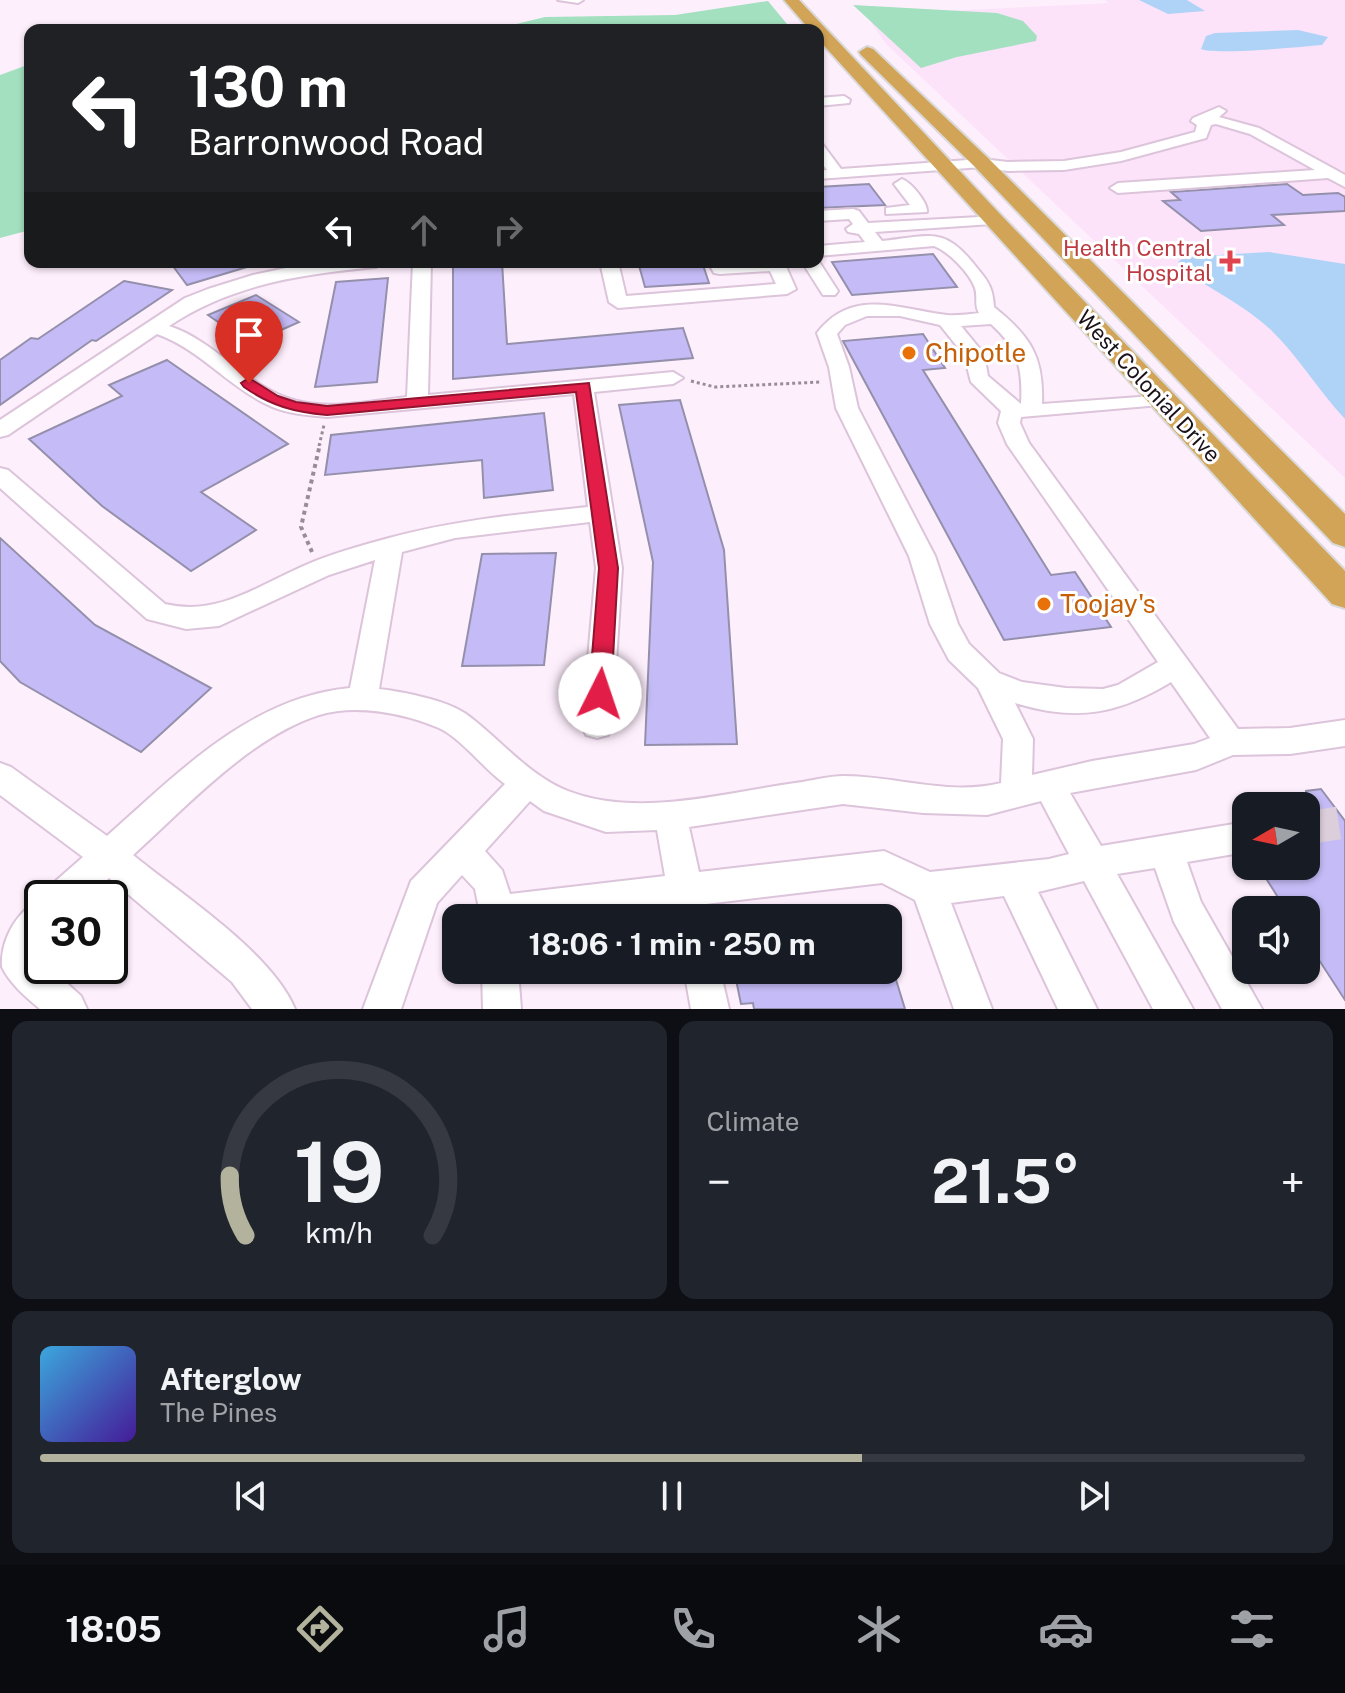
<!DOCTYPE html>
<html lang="en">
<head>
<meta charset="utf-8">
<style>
  :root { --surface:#171b24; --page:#20242c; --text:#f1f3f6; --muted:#9ea1a6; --line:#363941; --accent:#b3b29d }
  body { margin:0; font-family:"Public Sans",sans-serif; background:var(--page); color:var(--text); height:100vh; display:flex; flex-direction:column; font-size:30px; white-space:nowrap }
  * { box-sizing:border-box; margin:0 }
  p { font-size:26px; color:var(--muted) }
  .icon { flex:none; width:44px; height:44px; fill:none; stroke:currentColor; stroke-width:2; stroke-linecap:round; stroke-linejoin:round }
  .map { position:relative; height:1009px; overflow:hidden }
  .details { display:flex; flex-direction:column; gap:12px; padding:12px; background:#0d0f14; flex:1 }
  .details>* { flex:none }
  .banner { position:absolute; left:24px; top:24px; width:800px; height:244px; border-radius:16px; box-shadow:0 2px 6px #0004; background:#202124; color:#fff; overflow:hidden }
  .needle { width:52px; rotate:261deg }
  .tools { position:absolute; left:1232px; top:792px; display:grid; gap:16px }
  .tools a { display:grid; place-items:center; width:88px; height:88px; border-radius:16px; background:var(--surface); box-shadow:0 2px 6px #0004; font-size:40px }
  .speed { position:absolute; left:24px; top:880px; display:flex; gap:16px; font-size:40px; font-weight:700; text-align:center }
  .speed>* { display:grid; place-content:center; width:104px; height:104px; border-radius:50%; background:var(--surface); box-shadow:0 2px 6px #0004; line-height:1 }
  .speed .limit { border:4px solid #111; border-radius:12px; background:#fff; color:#111 }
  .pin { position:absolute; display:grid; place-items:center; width:68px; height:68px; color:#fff; margin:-82px -34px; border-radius:50% 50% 50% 0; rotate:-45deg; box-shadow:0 0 8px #0007 }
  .pin .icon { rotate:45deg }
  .me { position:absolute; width:88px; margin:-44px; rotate:4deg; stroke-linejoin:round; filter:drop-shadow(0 0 6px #0008) }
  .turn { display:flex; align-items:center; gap:28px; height:168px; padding:0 32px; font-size:36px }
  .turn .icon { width:104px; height:104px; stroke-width:2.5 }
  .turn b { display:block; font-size:56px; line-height:68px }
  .lanes { display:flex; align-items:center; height:76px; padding:0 32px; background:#0003; justify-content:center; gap:40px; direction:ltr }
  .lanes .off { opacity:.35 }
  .big { font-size:60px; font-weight:700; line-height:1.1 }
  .details .tile { flex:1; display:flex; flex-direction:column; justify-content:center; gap:12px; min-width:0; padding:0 28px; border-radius:16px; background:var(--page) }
  .details .dial { align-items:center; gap:0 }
  .dial svg { height:208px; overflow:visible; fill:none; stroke:var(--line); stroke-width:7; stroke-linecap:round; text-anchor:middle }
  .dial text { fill:var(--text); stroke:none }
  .song { display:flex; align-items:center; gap:24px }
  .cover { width:96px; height:96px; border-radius:12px; background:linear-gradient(135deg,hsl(200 70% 55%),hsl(260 70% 35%)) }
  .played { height:8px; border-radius:4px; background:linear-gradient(90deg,var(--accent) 65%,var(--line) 65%) }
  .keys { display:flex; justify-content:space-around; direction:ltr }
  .heat { display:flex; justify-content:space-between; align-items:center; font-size:44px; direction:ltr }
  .details .tiles { flex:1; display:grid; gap:12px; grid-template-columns:1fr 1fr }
  .tile:last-child { grid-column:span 2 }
  .trip { position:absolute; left:442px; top:904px; width:460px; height:80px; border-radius:16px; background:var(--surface); box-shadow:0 2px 6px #0004; font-weight:700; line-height:80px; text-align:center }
  .tab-bar { display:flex; height:128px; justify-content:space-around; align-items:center; background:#090b0e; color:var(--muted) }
  .tab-bar .icon { width:56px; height:56px }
  .tab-bar .on { color:var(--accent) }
  .tab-bar b { font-size:36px; color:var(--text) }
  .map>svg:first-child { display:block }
  .built { fill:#fce3f9 }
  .green { fill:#a2e0bf }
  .water { fill:#afd3f6 }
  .building { fill:#c5bcf7; stroke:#9490ab; stroke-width:2 }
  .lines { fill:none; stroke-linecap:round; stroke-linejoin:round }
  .minor-tunnel { stroke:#dccedb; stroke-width:33; stroke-dasharray:33 17; stroke-linecap:butt }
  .minor-casing { stroke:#dcc4da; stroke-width:4 }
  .highway-casing { stroke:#dad9da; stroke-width:4 }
  .path-far1 { stroke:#998c98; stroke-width:3; stroke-dasharray:3 3; stroke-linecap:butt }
  .path { stroke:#998c98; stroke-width:4; stroke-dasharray:4 4; stroke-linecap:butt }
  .minor { fill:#fff; fill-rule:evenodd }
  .highway { fill:#d1a457; fill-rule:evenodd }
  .route { fill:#e11d48; stroke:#92132f; stroke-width:2 }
  .health-dot { fill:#e0444e; stroke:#fff; stroke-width:3 }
  .food-dot { fill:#e8710a; stroke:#fff; stroke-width:3 }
  .labels { text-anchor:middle; stroke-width:6; stroke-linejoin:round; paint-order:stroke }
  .far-health-label { font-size:22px; fill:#be3a42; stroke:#fff; text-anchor:end }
  .far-street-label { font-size:22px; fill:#1a1119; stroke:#fff }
  .food-label { font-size:26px; fill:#c56008; stroke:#fff; text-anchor:start }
</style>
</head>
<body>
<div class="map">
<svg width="1345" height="1009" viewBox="0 0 1345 1009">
  <rect width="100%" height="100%" fill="#feeffd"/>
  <path class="built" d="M1105 0H1345V478L886 44 866 15 1109 3Z"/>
  <path class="green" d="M768 1 792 30H492L545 17 675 15Z
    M853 5 997 13 1023 21 1037 36 1036 41 957 57 921 68Z
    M30 64V230L0 238V75Z"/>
  <path class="water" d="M1139 0H1187L1205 11 1168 14Z
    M1298 30 1328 37 1322 45C1301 47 1214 55 1201 49L1206 36 1215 33Z
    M1269 252 1345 264V419C1318 390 1299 357 1270 329 1245 306 1211 289 1182 270L1178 262 1184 257Z"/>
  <path class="building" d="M869 184 885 205 818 208V187Z
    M1287 184 1303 195 1338 193 1345 197V211L1272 215 1284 225 1201 231 1163 201 1180 200 1171 192Z
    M933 254 957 287 852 295 832 262Z
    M170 262H246L247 267 187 285Z
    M453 262H502L507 344 683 328 693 358 453 379Z
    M638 262H702L709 283 645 287Z
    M388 278 377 382 315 387 336 282Z
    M124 281 172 290 96 341 92 340 0 405V360L31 338 38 339Z
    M256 295 299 322 250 344 208 315Z
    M923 334 945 368 923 370 1051 575 1075 572 1111 627 1004 640 843 341Z
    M167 360 288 444 201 492 256 530 191 571 102 506 29 439 122 396 109 385Z
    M680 400 724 550 737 744 645 745 653 562 619 405Z
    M544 413 553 490 484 498 482 460 325 475 331 435Z
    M0 538 95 625 211 688 141 752 20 682 0 661Z
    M556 553 544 665 462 666 482 554Z
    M1321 789 1345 821V1000L1306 940V910H1286L1262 872 1306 866V791Z
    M734 970H893L905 1009H754L753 1003 741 1004Z"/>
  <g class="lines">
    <path class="minor-tunnel" d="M1306 828 1345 822"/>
    <g class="minor-casing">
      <path id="minor" d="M558 0H583L578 3Z
        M844 96 850 100 849 103 818 106V98Z
        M1219 107 1226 111 1219 117 1259 128 1336 170 1345 175V187L1328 178 1118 193 1110 188 1118 183 1315 170 1250 134 1216 124 1211 125 1206 138 1121 161 1064 170 1008 171 982 167 818 179V171L827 170 818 158V144L823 145 841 169 982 159 1008 162 1064 161 1121 152 1195 132 1197 125 1191 121 1193 118Z
        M902 179C912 183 928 203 927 212L886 214V208L910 205 894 184Z
        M853 209 859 211 868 223 998 216V222L992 224 875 232 882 241C931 236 944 225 977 268 989 282 993 289 994 307 1030 336 1044 356 1042 404L1167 395 1171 399 1160 405 1021 417 1020 423 1029 443 1238 729 1290 728 1345 720V746L1290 754 1233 755 1196 770 1070 793 1101 846 1246 822V852L1187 862 1201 902 1262 1009H1222L1174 922 1155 868 1117 874 1193 1009H1153L1084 881 1038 892 1097 1009H1058L1004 896 951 903 992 1009H954L915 900 882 883 706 904 709 918H673L671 908 589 918H481L475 889 462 875 437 903 401 1009H363L411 881 505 784C484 769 461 738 439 728 404 713 356 704 319 715 250 737 185 808 133 855 182 895 271 952 295 1009H252L232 982 109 878 87 898H45L50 886 83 857 0 795V763L11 767 107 836C178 773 251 697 350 688L375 560 329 575 219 626 186 629 147 619 0 488V468L8 470 165 604C219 617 260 584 308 564 334 553 363 545 389 538 455 520 521 514 588 507L574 394 327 417C307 415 285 414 266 404 227 385 199 349 157 334L8 435 0 437V420L185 298 208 289 253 275 305 264 385 262 376 267C302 274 232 284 169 326 215 341 245 384 290 399 326 411 369 401 407 397L413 262H431L428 395 673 372 683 378 673 384 594 392 622 568 612 726 608 735 597 738 586 735 582 726 596 568 590 522 455 538 402 552 379 689C404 692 446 700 466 714 499 738 529 776 568 791 638 818 723 793 795 783 811 781 828 776 844 776 895 776 949 796 1001 783L1003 739 978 688 949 660 930 624 909 556 836 408 829 367 817 333C853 286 901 310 947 315 957 316 969 314 979 313 974 305 978 297 975 288 969 272 949 252 934 246L818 256V246L865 242 859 234 848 232 846 229 853 224 849 219 818 221V211ZM867 316H900L940 325 964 355 971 382 1001 411 998 423 1007 444 1158 662 1118 685 1103 689 1066 688 1022 682 999 673 969 644 958 624 935 556 858 408 849 367 837 334 845 325ZM991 324C1018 348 1023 369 1021 404L988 376 984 354 961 326ZM1171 682 1210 738 1194 744 1092 761 1032 775 1033 739 1015 703C1077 722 1118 714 1171 682ZM530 801 544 811 606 832 657 830 665 876 510 894 502 870 485 851ZM1041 801 1069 854 1049 859 930 872 884 851 699 872 689 827 843 804 923 813 987 815Z
        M818 260 838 291 835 295H823L802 262Z
        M600 262H618L626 296 776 284 770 271 720 274 714 273 708 262H784L796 289 787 294 618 308 609 302Z
        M42 899V940L36 952 42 960V966H48L81 996 87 1009H40C26 997 10 984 2 967 0 939 19 908 42 899Z
        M482 970H518L521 1009H483Z
        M684 970H720L729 1009H691Z"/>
    </g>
    <g class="highway-casing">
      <path id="highway" d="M784 0H799L1000 214 1345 571V608L1332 604 818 39V30H810Z
        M867 47 873 49 989 159 1345 514V547L1333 543 975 167 861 55 859 52Z"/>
    </g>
    <path class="path-far1" d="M691 381 715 387 821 382
      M319 446 324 425"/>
    <path class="path" d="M312 552 301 527 320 444"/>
    <use href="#minor" class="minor"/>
    <use href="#highway" class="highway"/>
  </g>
  <path class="route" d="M249 378 278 396 296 402 327 406 589 383 618 568 611 694 608 701 600 703 592 701 589 694 599 568 576 392 327 415C294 412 271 406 244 387L241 383Z"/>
  <path class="health-dot" d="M1226 249h8v8h8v8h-8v8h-8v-8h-8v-8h8z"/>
  <g class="food-dot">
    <circle cx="909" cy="353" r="8"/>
    <circle cx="1044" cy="604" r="8"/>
  </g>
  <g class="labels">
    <g class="far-health-label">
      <text x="1212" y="256">Health Central<tspan x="1212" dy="25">Hospital</tspan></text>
    </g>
    <g class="far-street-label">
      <text transform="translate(1149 386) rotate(47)" y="8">West Colonial Drive</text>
    </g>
    <g class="food-label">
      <text x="925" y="362">Chipotle</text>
      <text x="1060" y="613">Toojay's</text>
    </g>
  </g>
</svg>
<div class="tools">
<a><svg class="needle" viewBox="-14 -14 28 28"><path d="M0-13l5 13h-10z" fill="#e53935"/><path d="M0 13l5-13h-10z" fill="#9ea1a6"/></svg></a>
<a><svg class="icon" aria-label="sound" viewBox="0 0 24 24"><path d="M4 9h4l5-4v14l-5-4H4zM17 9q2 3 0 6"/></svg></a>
</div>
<div class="speed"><div class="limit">30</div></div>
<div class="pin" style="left:249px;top:383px;background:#d93025"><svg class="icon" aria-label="arrive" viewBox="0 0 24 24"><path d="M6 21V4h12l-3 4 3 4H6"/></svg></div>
<svg class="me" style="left:600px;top:694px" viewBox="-20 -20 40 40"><circle r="19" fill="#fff"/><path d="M0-13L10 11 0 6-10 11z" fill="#e11d48"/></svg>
<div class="trip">18:06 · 1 min · 250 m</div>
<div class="banner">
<div class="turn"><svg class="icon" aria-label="left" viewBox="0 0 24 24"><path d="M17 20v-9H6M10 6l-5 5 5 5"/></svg><div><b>130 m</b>Barronwood Road</div></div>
<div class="lanes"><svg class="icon" aria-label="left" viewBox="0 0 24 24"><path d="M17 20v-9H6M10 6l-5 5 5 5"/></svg><svg class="icon off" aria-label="ahead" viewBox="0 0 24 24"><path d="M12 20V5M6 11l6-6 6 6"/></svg><svg class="icon off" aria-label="right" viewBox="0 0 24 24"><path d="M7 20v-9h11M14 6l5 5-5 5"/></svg></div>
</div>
</div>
<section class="details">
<div class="tiles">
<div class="tile dial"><svg viewBox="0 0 100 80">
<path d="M14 69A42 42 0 1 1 86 69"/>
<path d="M14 69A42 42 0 0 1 8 46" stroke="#b3b29d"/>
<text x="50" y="56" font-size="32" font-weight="700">19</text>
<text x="50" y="72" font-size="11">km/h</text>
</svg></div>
<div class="tile"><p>Climate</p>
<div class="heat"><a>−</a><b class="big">21.5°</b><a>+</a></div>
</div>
<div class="tile">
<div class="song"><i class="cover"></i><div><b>Afterglow</b><p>The Pines</p></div></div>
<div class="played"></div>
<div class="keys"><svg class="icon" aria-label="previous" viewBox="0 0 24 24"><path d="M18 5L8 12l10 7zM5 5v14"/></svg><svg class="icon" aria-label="pause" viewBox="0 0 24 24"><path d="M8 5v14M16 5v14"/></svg><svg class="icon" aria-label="next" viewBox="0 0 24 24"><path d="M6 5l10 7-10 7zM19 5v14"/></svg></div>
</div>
</div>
</section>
<nav class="tab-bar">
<b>18:05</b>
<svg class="icon on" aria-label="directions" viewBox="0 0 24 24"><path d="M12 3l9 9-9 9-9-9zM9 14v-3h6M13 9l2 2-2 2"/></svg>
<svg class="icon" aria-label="music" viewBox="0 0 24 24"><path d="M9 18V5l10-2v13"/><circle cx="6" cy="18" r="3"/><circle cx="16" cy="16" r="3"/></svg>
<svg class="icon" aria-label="phone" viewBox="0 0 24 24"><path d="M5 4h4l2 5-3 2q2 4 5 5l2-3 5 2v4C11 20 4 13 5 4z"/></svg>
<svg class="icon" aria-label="climate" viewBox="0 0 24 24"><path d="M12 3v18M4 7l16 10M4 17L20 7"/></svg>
<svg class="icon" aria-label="car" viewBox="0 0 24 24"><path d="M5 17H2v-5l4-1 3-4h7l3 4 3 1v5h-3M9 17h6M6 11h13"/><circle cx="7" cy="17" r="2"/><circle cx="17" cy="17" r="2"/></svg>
<svg class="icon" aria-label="filters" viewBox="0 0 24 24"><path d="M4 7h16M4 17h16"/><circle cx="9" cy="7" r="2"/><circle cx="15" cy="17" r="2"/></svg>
</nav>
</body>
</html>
